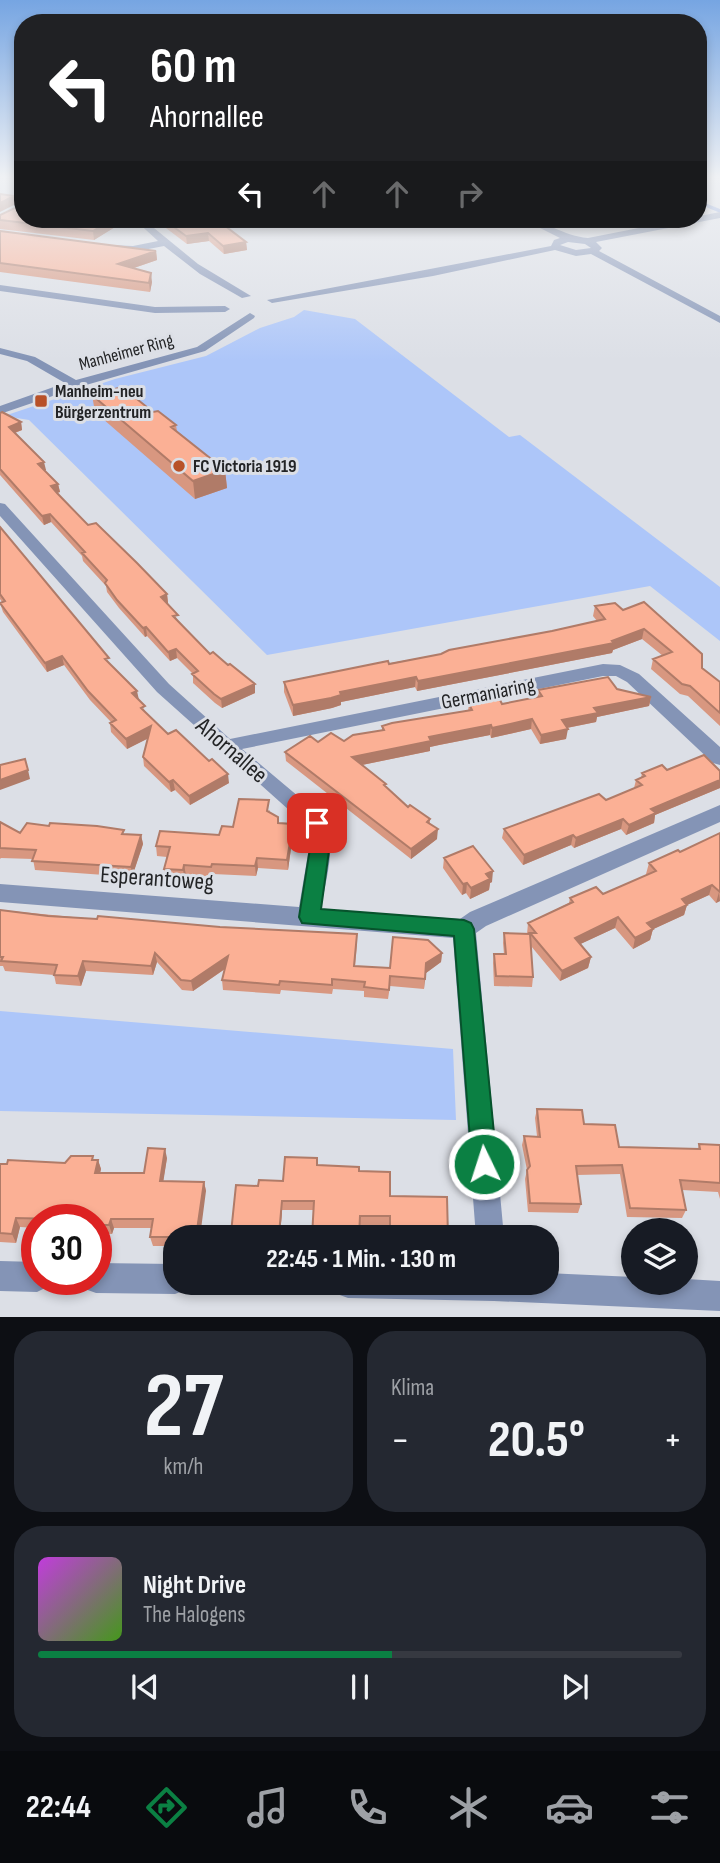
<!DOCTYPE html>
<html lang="de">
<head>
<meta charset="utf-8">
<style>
  :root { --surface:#171b24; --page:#242831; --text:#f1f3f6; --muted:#9ea1a6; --line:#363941; --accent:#0b8043 }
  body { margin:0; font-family:"Sofia Sans Condensed",sans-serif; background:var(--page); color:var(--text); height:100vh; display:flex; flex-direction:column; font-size:26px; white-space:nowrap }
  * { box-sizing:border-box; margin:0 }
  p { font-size:23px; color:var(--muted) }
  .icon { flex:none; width:38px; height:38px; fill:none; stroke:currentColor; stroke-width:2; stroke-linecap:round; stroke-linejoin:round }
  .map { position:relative; height:1317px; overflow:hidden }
  .side { display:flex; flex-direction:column; gap:14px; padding:14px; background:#0d0f14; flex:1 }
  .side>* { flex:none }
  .top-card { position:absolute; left:14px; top:14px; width:693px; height:214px; border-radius:28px; box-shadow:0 4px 10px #0003; background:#202124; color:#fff; overflow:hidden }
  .buttons { position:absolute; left:621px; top:1218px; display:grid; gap:14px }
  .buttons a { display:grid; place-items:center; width:77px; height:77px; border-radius:50%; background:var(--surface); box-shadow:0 4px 10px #0003; font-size:35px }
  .speed { position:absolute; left:21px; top:1204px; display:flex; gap:14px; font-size:35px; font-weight:700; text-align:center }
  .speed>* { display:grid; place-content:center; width:91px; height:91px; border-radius:50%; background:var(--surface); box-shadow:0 4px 10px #0003; line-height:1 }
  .speed .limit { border:10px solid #d22; background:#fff; color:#111 }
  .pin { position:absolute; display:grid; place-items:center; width:60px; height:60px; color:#fff; margin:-30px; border-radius:14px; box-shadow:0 4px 10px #0006 }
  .me { position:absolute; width:77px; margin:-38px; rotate:356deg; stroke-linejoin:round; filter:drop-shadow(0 0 5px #0008) }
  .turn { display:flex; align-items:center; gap:24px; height:147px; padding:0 21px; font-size:32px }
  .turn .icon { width:91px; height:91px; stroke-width:2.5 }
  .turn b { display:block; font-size:49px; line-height:60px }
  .lanes { display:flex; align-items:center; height:66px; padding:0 21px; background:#0003; justify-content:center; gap:35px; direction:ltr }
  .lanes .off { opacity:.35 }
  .big { font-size:52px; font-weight:700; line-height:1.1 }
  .side .widget { flex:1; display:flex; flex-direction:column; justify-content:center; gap:10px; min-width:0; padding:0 24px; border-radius:28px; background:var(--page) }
  .side .dial { align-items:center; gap:0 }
  .dial b { font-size:91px; line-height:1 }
  .song { display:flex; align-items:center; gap:21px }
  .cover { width:84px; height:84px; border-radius:10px; background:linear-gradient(135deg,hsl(290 70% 55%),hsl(100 70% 35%)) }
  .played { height:7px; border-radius:4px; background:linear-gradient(90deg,var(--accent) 55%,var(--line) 55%) }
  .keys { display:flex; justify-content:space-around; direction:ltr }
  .heat { display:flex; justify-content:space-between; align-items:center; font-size:38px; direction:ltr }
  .side .tiles { flex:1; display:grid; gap:14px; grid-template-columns:1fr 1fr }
  .widget:last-child { grid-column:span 2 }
  .trip { position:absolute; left:163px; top:1225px; width:396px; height:70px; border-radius:28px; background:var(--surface); box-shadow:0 4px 10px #0003; font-weight:700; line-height:70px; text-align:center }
  .tab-bar { display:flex; height:112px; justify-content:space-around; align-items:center; background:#090b0e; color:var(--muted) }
  .tab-bar .icon { width:49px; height:49px }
  .tab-bar .on { color:var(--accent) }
  .tab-bar b { font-size:32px; color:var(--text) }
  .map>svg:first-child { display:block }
  .green { fill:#adc6f9 }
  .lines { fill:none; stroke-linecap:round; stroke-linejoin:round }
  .stream { stroke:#6b8ed9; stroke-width:3.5 }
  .minor { fill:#8494b6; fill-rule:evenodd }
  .wall { fill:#d89780 }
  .shaded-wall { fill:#b07b68 }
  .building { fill:#fbb095; stroke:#b07b68; stroke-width:2 }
  .route { fill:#0b8043; stroke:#07532c; stroke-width:2 }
  .poi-dot { fill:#b85128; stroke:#dcdfe6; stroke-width:2.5 }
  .labels { text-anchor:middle; stroke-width:6; stroke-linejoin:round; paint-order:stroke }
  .far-street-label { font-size:18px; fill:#232426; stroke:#dcdfe6 }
  .far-poi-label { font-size:18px; font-weight:bold; fill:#232426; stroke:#dcdfe6; text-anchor:start }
  .street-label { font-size:21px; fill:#232426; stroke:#dcdfe6 }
  .near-street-label { font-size:24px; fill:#232426; stroke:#dcdfe6 }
</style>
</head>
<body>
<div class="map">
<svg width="720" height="1317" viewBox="0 0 720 1317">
  <rect width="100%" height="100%" fill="#dcdfe6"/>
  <path class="green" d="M304 310 355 319 509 437 520 435 720 587V641L650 586 267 655 29 420 4 416 115 379 206 356 260 328 294 317Z
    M0 1011 453 1049 456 1120 0 1111Z"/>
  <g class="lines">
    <path class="stream" d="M698 202 720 211"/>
    <path class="minor" d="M720 212V218L596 242 602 248 599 251 720 316V323L591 254 576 256 555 250 433 276 272 303 267 300 551 246 554 240 560 238 522 219C544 219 562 236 588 238ZM568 242 585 244 591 248 576 250 560 245Z
      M134 219H143L198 264 251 296 242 298 200 274 164 246 133 252 107 250V246L110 245 133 246 158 241Z
      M0 285 155 307 225 306 230 309 225 312 155 313 0 291Z
      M250 313 255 316 254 318 205 351 79 387 0 414V406L65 383 27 361 0 354V348L35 357 76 380 197 347Z
      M0 503 5 504 169 684 230 739 603 664 620 665 639 674 720 747V765L713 763 627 682 616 676H603L242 749 324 818C338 843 325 881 321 909L460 919 470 912 720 805V822L486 926 476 933 504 1237H476L453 938 0 902V884L299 907 311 836 308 827 157 692 0 516Z
      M0 1261 37 1262V1279H51L47 1287 37 1292 0 1291Z
      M96 1263 175 1264V1283H188L186 1290 175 1294 96 1293 85 1289 82 1279H96Z
      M546 1273 634 1277V1283H686V1279L720 1281V1311L494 1301 348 1298 337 1294 333 1283H546Z"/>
  </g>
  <path class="wall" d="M0 215 23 219H128L94 240 0 229Z
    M154 219H216L246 242 247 250 224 254 209 241 187 244Z
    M0 231 156 251 157 260 134 268 152 282 150 292 0 272Z
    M92 395 153 412 176 425 177 431 225 470 227 488 195 499 95 412Z
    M0 413 21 422 22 430 15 433 46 470 45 471 58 484 60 492 57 493 88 525 167 594 168 603H167L179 622 210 654 255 693 222 708 215 703 193 683V674L177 658 170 661 147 636 145 637 119 608 107 592 106 586 83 561 82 556 51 522 44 525 0 475Z
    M0 527 139 700 146 713 168 734 229 783 190 805 175 790 171 792 144 766 143 757 148 738 127 749 111 732 110 723 111 722 90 700 64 665 47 672 3 612 0 603 2 602 0 599Z
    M595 606 623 610 720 682V726L688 696 680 694 651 669 653 659 663 656 642 639 613 650 612 653 417 691 415 687 341 702V705L332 708 293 716 284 692V682L441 654 597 621 593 616Z
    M617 689 651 697 649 706 597 717 596 722 567 728 566 739 540 744 531 729 491 738 490 735 439 745 430 747V751L362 765 386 784V787L408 807 430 819V824L437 839 411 859 286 761 285 752 318 742 344 741 382 731V726L468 711 469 704H502L537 697 538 690Z
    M667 770 720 771V788L655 815 654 823 626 835 621 829 574 848 571 845 523 865 502 838 504 829 606 800 634 788 636 780 641 778 642 773Z
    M270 810 269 812 278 823 293 824V834L288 870 258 868 256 876 213 874 212 877 186 875 185 880 166 879 164 869 167 857 157 856 156 846 219 835 233 827Z
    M0 822 20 833 124 834 141 835 143 844 132 877 35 870 33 859 1 858 0 859Z
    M720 833V901L716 903 709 895 687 905 684 915 653 929 650 940 633 949 615 928 580 944 591 957 588 968 560 981 531 946 533 977 532 987 494 986 493 963 494 954H504L503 943 504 933 527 934 528 923 569 903 570 898 603 894 647 875 646 874 649 863 680 852Z
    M444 858 492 882 490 883 489 890 470 899 466 893 462 895 443 868Z
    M0 910 357 944 355 966 390 968 442 953 441 962 426 973 424 989 390 986 388 999 364 997V991L333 989 332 994 281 990 280 994 223 990 222 980 225 969 193 991 182 990 157 962 153 975 86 971 81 986 56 984 54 975 5 971 3 966H0Z
    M537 1109 584 1124 619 1147 698 1149 699 1144 720 1145V1199L718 1192 682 1190 686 1210 682 1218 627 1217 620 1174 577 1175 581 1204 578 1213 528 1212 525 1179 527 1170 522 1145 524 1136H537L535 1118Z
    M167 1158 163 1181 204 1182 206 1191 175 1237V1246H153L150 1237 152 1228H114L112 1234 96 1233V1220H37V1228L20 1227 16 1243 0 1242V1164L65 1163 98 1160 101 1169 100 1173H144Z
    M317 1165 359 1171 390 1172 389 1225H360L313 1210H282L280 1237H232L231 1233 258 1186 283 1181Z"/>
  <path class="shaded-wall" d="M14 196 16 204 0 212V203Z
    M113 219H128L94 240 93 231Z
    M208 233 209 241 187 244 186 236Z
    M246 242 247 250 224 254 223 246Z
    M156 251 157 260 119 273 118 264Z
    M151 273 152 282 150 292 149 283Z
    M21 422 22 430 11 434 9 427Z
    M44 462 46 470 40 472 38 464Z
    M225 470 227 488 195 499 193 481Z
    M58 484 60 492 53 494 51 486Z
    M50 514 51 522 44 525 42 516Z
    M167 594 168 603 162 605 161 597Z
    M146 627 147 636 145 637 143 628Z
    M644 629 642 639 613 650 612 653 417 691 418 681 612 641Z
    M176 649 177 658 170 661 168 652Z
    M62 656 64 665 47 672 45 663Z
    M416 677 415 687 341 702V705L332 708 293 716V705L340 692Z
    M255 684V693L222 708 221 699Z
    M137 691 139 700 132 693Z
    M651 697 649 706 597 717 596 722 561 729 562 720 594 708Z
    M532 719 531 729 491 738 492 728Z
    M491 725 490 735 439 745 430 747V751L352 767V757L429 737Z
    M151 726 153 736 127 749 126 739Z
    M568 729 566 739 540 744 541 735Z
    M28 770 30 779 0 790V780Z
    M228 774 229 783 190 805 189 796Z
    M173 780 175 790 171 792 169 782Z
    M720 780V788L655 815 654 823 626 835 629 825 651 809Z
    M623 819 621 829 574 848 576 838Z
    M293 824V834L288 870 287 860Z
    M438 829 437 839 411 859V849Z
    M141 835 143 844 132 877 131 867Z
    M573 835 571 845 523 865 524 855Z
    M257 858 258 868 256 876 255 866Z
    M184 865 186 875 185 880 183 870Z
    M493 871 492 882 490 883 489 890 470 899 471 888 486 874Z
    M467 883 466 893 462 895 463 884Z
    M712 885 709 895 687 905 684 915 645 933 647 923 682 899Z
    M719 892 720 901 716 903Z
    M618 917 615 928 572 948 575 938Z
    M653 929 650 940 633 949 635 938Z
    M155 953 157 962 153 975 151 966Z
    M442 953 441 962 426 973 424 989 426 963Z
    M228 956 229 966 193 991 191 981Z
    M591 957 588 968 560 981 562 971Z
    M83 961 86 971 81 986 78 976Z
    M165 1149 167 1158 162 1190 160 1181Z
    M98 1160 101 1169 98 1182 95 1173Z
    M204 1182 206 1191 200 1237H196Z
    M282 1201V1210L280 1237H279Z
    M16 1218 20 1227 16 1243 12 1234Z
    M111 1219 114 1228 112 1234 109 1225Z"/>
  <path class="building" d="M0 194 14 196 0 203Z
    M23 204V219H113L93 231 0 220V215Z
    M163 219H216L246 242 223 246 208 233 186 236Z
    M0 231 156 251 118 264 151 273 149 283 0 263Z
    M122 387 153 412 158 411 176 425 171 427 225 470 193 481 92 395Z
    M2 412 21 422 9 427 44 462 38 464 58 484 51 486 57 493 88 525 96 523 137 563 167 594 161 597 178 615 173 616 210 654 213 652 228 665 230 664 255 684 221 699 214 694 192 674 198 671 176 649 168 652 146 627 143 628 117 600 105 583 107 580 82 553 85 552 50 514 42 516 0 469V413Z
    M0 527 109 658 105 659 137 691 132 693 145 706 141 708 168 734 176 730 209 761 212 759 228 774 189 796 173 780 169 782 143 757 151 726 126 739 110 723 116 720 88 691 62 656 45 663 0 603 5 601 0 594Z
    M644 602 702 654V668L720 682V713L690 686 682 684 653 659 672 652 644 629 612 641 614 643 418 681 416 677 340 692 341 695 331 698 293 705 284 682 388 661 389 664 441 654 449 650 552 631 605 619 595 606 615 603 623 610Z
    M608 677 617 689 651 697 594 708 598 713 562 720 568 729 541 735 532 719 492 728 491 725 439 735 429 737 431 741 352 757 386 784 384 785 408 807 410 805 430 819 427 822 438 829 411 849 285 752 310 736 318 742 331 733 344 741 353 735 384 730 382 726 392 723 472 710 469 704 499 698 502 704 542 696 538 690Z
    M704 755 720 771V780L651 809 656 813 629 825 623 819 576 838 573 835 524 855 504 829 599 794 606 800 642 785 636 780 645 776 642 773 662 765 667 770Z
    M25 759 28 770 0 780V765Z
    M239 799 269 800 267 811 278 817V823L293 824 287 860 257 858 255 866 212 864 211 867 184 865 183 870 164 869 170 847 156 846 160 831 219 835 222 826 233 827Z
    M0 822 20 833 27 823 49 826 50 823 97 826 124 830 122 834 141 835 131 867 32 861 36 850 0 848Z
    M720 833V892L712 885 682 899 687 905 647 923 653 929 635 938 618 917 575 938 591 957 562 971 530 933H536L528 923 573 902 570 898 596 887 603 894 656 871 649 863 678 850 680 852Z
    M473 846 493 871 486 874 490 879 471 888 467 883 463 884 444 858Z
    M0 910 48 916 97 919 98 916 220 927 357 934 354 966 390 968 393 937 428 940 442 953 426 963 425 979 390 976 389 990 364 987 365 982 332 979V985L280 981 279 985 222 980 228 956 191 981 181 980 155 953 151 966 83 961 78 976 54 975 57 965 1 961 3 957H0Z
    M504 933 530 934 533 977 496 976 494 954H506Z
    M537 1109 582 1110 584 1124 615 1125 619 1147 700 1149 699 1144 720 1145V1183L680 1180 686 1210 630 1208 622 1165 576 1166 581 1204 530 1203 527 1170 530 1166 524 1136 540 1137Z
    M148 1148 165 1149 160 1181 204 1182 196 1237H150L153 1219H111L109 1225H96V1220L16 1218 12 1234 0 1233V1164H7L8 1160 65 1163 71 1156H93L92 1160H98L95 1173H144Z
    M285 1157 317 1158V1165L359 1167V1171L390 1172V1196L447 1197 448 1237H390V1216H360L359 1237H312L314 1201H282L279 1234 231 1233 236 1185 258 1186 259 1180 283 1181Z"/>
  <linearGradient id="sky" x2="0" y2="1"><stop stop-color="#76a5e2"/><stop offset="0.49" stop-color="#eff1f4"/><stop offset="1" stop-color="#eff1f4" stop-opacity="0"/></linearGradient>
  <rect width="720" height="361" fill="url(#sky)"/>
  <path class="route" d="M317 816 324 818 331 836 321 909 464 920 471 923 474 929 497 1164 493 1172 484 1176 476 1172 472 1164 454 936 302 923 299 917 312 836 308 823 310 818Z"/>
  <g class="poi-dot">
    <rect x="34" y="394" width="14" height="14" rx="3.5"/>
    <circle cx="179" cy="466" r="7"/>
  </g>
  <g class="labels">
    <g class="far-street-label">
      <text transform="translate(126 352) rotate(-15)" y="6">Manheimer Ring</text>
    </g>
    <g class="far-poi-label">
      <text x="55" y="397">Manheim-neu<tspan x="55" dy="21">Bürgerzentrum</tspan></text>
      <text x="193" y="472">FC Victoria 1919</text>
    </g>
    <g class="street-label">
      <text transform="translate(488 693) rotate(-11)" y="7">Germaniaring</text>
    </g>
    <g class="near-street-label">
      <text transform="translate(232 750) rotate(41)" y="8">Ahornallee</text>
      <text transform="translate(157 878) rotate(4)" y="8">Esperantoweg</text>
    </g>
  </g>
</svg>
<div class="buttons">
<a><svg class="icon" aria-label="layers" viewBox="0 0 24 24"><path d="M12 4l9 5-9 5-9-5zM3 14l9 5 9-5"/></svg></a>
</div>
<div class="speed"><div class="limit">30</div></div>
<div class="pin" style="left:317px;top:823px;background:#d93025"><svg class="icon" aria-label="arrive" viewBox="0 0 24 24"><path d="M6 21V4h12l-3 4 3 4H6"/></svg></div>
<svg class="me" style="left:484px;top:1164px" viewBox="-20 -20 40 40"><circle r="17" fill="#0b8043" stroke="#fff" stroke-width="3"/><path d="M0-11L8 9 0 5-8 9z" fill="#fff"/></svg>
<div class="trip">22:45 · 1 Min. · 130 m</div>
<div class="top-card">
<div class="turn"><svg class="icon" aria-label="left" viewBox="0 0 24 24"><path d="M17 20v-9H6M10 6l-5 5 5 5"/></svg><div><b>60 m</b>Ahornallee</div></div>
<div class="lanes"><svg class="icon" aria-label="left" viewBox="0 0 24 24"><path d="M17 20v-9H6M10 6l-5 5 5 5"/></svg><svg class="icon off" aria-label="ahead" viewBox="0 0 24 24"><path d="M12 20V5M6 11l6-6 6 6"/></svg><svg class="icon off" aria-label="ahead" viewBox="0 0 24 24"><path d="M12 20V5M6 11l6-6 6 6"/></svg><svg class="icon off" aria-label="right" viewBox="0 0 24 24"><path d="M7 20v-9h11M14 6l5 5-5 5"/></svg></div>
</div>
</div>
<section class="side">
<div class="tiles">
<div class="widget dial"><b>27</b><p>km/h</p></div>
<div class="widget"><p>Klima</p>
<div class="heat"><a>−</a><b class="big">20.5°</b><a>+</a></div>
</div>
<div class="widget">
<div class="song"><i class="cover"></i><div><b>Night Drive</b><p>The Halogens</p></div></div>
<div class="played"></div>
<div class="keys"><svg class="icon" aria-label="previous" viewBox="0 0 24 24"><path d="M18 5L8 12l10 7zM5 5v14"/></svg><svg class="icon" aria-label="pause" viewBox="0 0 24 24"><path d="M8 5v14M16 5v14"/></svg><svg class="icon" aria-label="next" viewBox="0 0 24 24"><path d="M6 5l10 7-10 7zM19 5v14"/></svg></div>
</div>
</div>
</section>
<nav class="tab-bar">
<b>22:44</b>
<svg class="icon on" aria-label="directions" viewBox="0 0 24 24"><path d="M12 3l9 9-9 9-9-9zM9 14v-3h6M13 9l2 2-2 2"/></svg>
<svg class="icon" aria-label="music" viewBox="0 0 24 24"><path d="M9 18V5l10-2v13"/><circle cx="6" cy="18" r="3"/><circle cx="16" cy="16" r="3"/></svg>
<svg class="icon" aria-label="phone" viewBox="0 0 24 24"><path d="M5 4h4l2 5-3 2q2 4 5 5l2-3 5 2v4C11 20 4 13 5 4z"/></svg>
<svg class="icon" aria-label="climate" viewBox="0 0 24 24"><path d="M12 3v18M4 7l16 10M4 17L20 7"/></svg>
<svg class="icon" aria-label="car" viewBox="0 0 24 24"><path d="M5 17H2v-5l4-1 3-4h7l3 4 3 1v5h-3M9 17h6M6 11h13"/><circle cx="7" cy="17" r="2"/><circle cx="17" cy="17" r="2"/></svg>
<svg class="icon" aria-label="filters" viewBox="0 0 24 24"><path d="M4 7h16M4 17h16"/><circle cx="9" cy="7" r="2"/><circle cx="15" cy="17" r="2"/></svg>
</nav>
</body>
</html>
